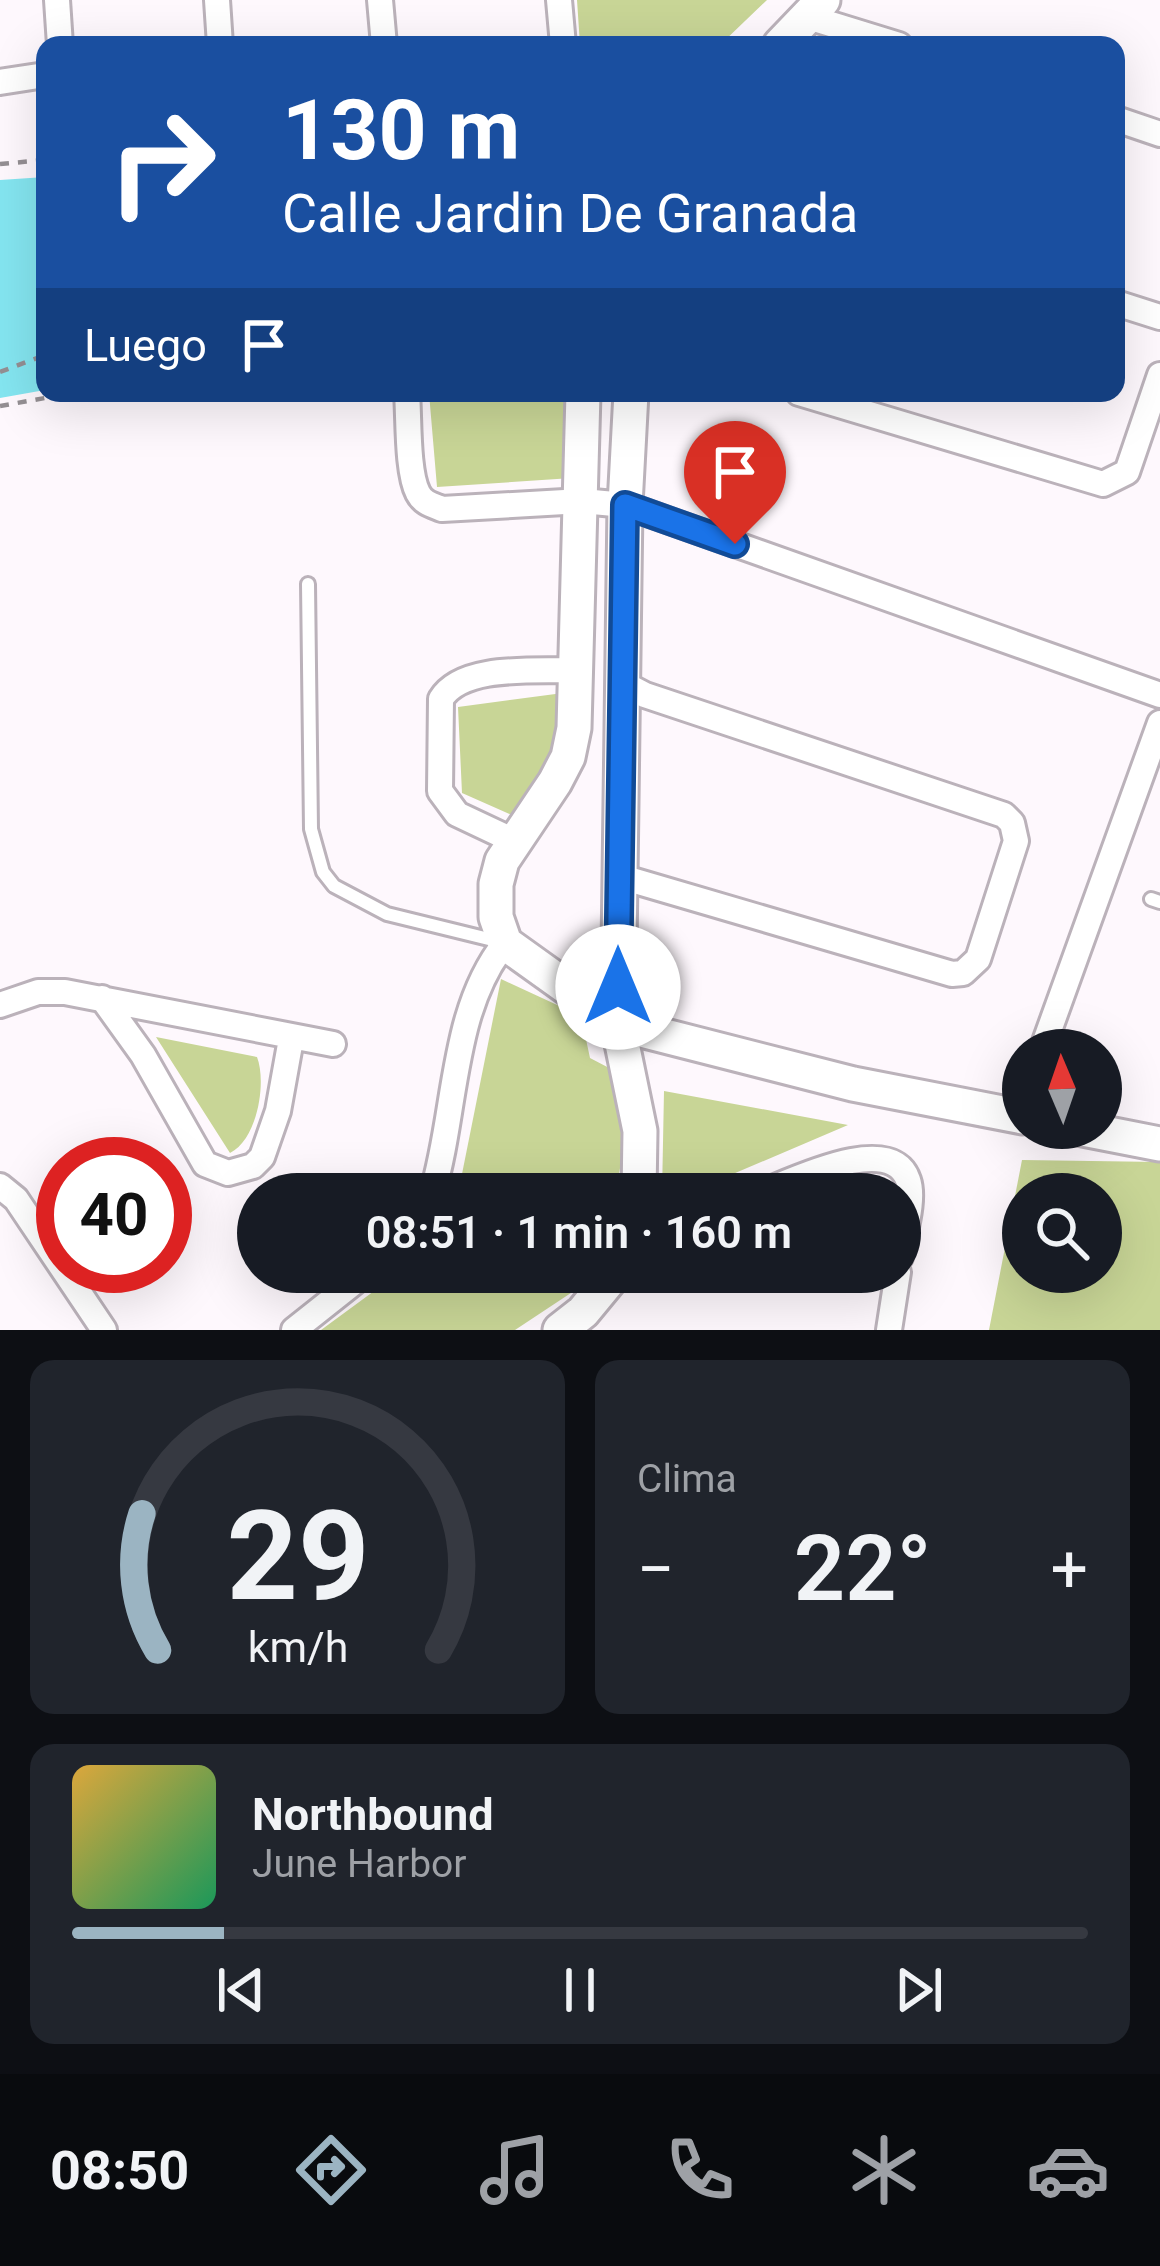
<!DOCTYPE html>
<html lang="es">
<head>
<meta charset="utf-8">
<style>
  :root { --surface:#171b24; --page:#20242c; --text:#f1f3f6; --muted:#9ea1a6; --line:#363941; --accent:#9bb4c2 }
  body { margin:0; font-family:Roboto,sans-serif; background:var(--page); color:var(--text); height:100vh; display:flex; flex-direction:column; font-size:45px; white-space:nowrap }
  * { box-sizing:border-box; margin:0 }
  p { font-size:39px; color:var(--muted) }
  .icon { flex:none; width:66px; height:66px; fill:none; stroke:currentColor; stroke-width:2; stroke-linecap:round; stroke-linejoin:round }
  .map { position:relative; height:1330px; overflow:hidden }
  .sheet { display:flex; flex-direction:column; gap:30px; padding:30px; background:#0d0f14; flex:1 }
  .sheet>* { flex:none }
  .hud { position:absolute; left:36px; top:36px; width:1089px; height:366px; border-radius:24px; box-shadow:0 12px 48px #0002; background:#1a4fa0; color:#fff; overflow:hidden }
  .needle { width:78px; rotate:358deg }
  .tools { position:absolute; left:1002px; top:1029px; display:grid; gap:24px }
  .tools a { display:grid; place-items:center; width:120px; height:120px; border-radius:50%; background:var(--surface); box-shadow:0 12px 48px #0002; font-size:60px }
  .speed { position:absolute; left:36px; top:1137px; display:flex; gap:24px; font-size:60px; font-weight:700; text-align:center }
  .speed>* { display:grid; place-content:center; width:156px; height:156px; border-radius:50%; background:var(--surface); box-shadow:0 12px 48px #0002; line-height:1 }
  .speed .limit { border:18px solid #d22; background:#fff; color:#111 }
  .pin { position:absolute; display:grid; place-items:center; width:102px; height:102px; color:#fff; margin:-123px -51px; border-radius:50% 50% 50% 0; rotate:-45deg; box-shadow:0 0 12px #0007 }
  .pin .icon { rotate:45deg }
  .me { position:absolute; width:132px; margin:-66px; rotate:0deg; stroke-linejoin:round; filter:drop-shadow(0 0 9px #0008) }
  .turn { display:flex; align-items:center; gap:42px; height:252px; padding:0 48px; font-size:54px }
  .turn .icon { width:156px; height:156px; stroke-width:2.5 }
  .turn b { display:block; font-size:84px; line-height:102px }
  .then { display:flex; align-items:center; height:114px; padding:0 48px; background:#0003; gap:24px; font-size:45px }
  .big { font-size:90px; font-weight:600; line-height:1.1 }
  .sheet .widget { flex:1; display:flex; flex-direction:column; justify-content:center; gap:18px; min-width:0; padding:0 42px; border-radius:24px; background:var(--page) }
  .sheet .dial { align-items:center; gap:0 }
  .dial svg { height:312px; overflow:visible; fill:none; stroke:var(--line); stroke-width:7; stroke-linecap:round; text-anchor:middle }
  .dial text { fill:var(--text); stroke:none }
  .song { display:flex; align-items:center; gap:36px }
  .cover { width:144px; height:144px; border-radius:18px; background:linear-gradient(135deg,hsl(40 70% 55%),hsl(150 70% 35%)) }
  .played { height:12px; border-radius:6px; background:linear-gradient(90deg,var(--accent) 15%,var(--line) 15%) }
  .keys { display:flex; justify-content:space-around; direction:ltr }
  .heat { display:flex; justify-content:space-between; align-items:center; font-size:66px; direction:ltr }
  .sheet .tiles { flex:1; display:grid; gap:30px; grid-template-columns:1fr 1fr }
  .widget:last-child { grid-column:span 2 }
  .trip { position:absolute; left:237px; top:1173px; width:684px; height:120px; border-radius:60px; background:var(--surface); box-shadow:0 12px 48px #0002; font-weight:600; line-height:120px; text-align:center }
  .menu { display:flex; height:192px; justify-content:space-around; align-items:center; background:#090b0e; color:var(--muted) }
  .menu .icon { width:84px; height:84px }
  .menu .selected { color:var(--accent) }
  .menu b { font-size:54px; color:var(--text) }
  .map>svg:first-child { display:block }
  .green { fill:#c8d596; fill-rule:evenodd }
  .water { fill:#84e5f0 }
  .lines { fill:none; stroke-linecap:round; stroke-linejoin:round }
  .service-casing { stroke:#bbb2ba; stroke-width:18 }
  .minor-casing { stroke:#bbb2ba; stroke-width:30 }
  .tertiary-casing { stroke:#bbb2ba; stroke-width:39 }
  .path { stroke:#948f93; stroke-width:4.5; stroke-dasharray:9 9; stroke-linecap:butt }
  .service { stroke:#fff; stroke-width:12 }
  .minor { stroke:#fff; stroke-width:24 }
  .tertiary { stroke:#fff; stroke-width:33 }
  .route-casing { stroke:#114b97; stroke-width:30 }
  .route { stroke:#1a73e8; stroke-width:21 }
</style>
</head>
<body>
<div class="map">
<svg width="1160" height="1330" viewBox="0 0 1160 1330">
  <rect width="100%" height="100%" fill="#fef8fd"/>
  <path class="green" d="M577 0H767L720 45H580Z
    M429 393H571L572 478 437 487Z
    M563 693 556 757 514 816 462 793 458 707Z
    M501 979 581 1016 590 1058 613 1070 624 1142 616 1194H458Z
    M156 1037 257 1057C267 1083 257 1140 230 1153Z
    M664 1091 848 1125 686 1194H662Z
    M1022 1160 1160 1162V1330H989ZM1101 1194V1272H1023V1194Z
    M400 1272H591L583 1285 515 1330H321Z"/>
  <path class="water" d="M45 177V390L0 398V180Z"/>
  <g class="lines">
    <g class="service-casing">
      <path id="service" d="M308 584 311 829 323 872 334 886 387 914 501 942
        M1151 899 1160 902"/>
    </g>
    <g class="minor-casing">
      <path id="minor" d="M57 0 60 45
        M217 0 220 45
        M380 0 384 45
        M559 0 563 45
        M808 17 899 45
        M0 82 45 75
        M1116 119 1160 134
        M1116 303 1160 317
        M407 393C409 418 407 472 418 493 423 503 432 505 442 509L582 501 625 505 1160 695
        M799 393 1103 484 1127 472 1160 375
        M514 841 457 814 440 791 441 699C463 663 539 672 578 670
        M618 876 952 974 963 973 978 959 1016 841 1012 823 1004 815 645 695 624 684
        M102 998 143 1055 205 1164 228 1173 253 1166 262 1157 278 1111 291 1039
        M0 1005 38 992H65L333 1044
        M1042 1050 1160 723
        M0 1186 16 1199 104 1330
        M432 1194C457 1112 450 1012 505 943
        M758 1194C788 1183 891 1130 908 1180 915 1200 903 1236 900 1257
        M294 1330 367 1272
        M889 1330 898 1272"/>
    </g>
    <g class="tertiary-casing">
      <path id="tertiary" d="M780 45 823 0
        M583 393 574 728 568 757 555 782 502 861 496 884V917L505 943 618 1024 853 1084 1023 1117
        M631 393 625 505 618 1024 640 1131 639 1194
        M1078 1128 1160 1144
        M560 1330 583 1312 616 1272"/>
    </g>
    <path class="path" d="M0 164 45 160
      M0 372 45 355
      M0 406 73 393"/>
    <use href="#service" class="service"/>
    <use href="#minor" class="minor"/>
    <use href="#tertiary" class="tertiary"/>
  </g>
  <g class="lines">
    <g class="route-casing">
      <path id="route" d="M618 987 625 505 735 544"/>
    </g>
    <use href="#route" class="route"/>
  </g>
</svg>
<div class="tools">
<a><svg class="needle" viewBox="-14 -14 28 28"><path d="M0-13l5 13h-10z" fill="#e53935"/><path d="M0 13l5-13h-10z" fill="#9ea1a6"/></svg></a>
<a><svg class="icon" aria-label="search" viewBox="0 0 24 24"><circle cx="10" cy="10" r="6"/><path d="M15 15l6 6"/></svg></a>
</div>
<div class="speed"><div class="limit">40</div></div>
<div class="pin" style="left:735px;top:544px;background:#d93025"><svg class="icon" aria-label="arrive" viewBox="0 0 24 24"><path d="M6 21V4h12l-3 4 3 4H6"/></svg></div>
<svg class="me" style="left:618px;top:987px" viewBox="-20 -20 40 40"><circle r="19" fill="#fff"/><path d="M0-13L10 11 0 6-10 11z" fill="#1a73e8"/></svg>
<div class="trip">08:51 · 1 min · 160 m</div>
<div class="hud">
<div class="turn"><svg class="icon" aria-label="right" viewBox="0 0 24 24"><path d="M7 20v-9h11M14 6l5 5-5 5"/></svg><div><b>130 m</b>Calle Jardin De Granada</div></div>
<div class="then">Luego<svg class="icon" aria-label="arrive" viewBox="0 0 24 24"><path d="M6 21V4h12l-3 4 3 4H6"/></svg></div>
</div>
</div>
<section class="sheet">
<div class="tiles">
<div class="widget dial"><svg viewBox="0 0 100 80">
<path d="M14 69A42 42 0 1 1 86 69"/>
<path d="M14 69A42 42 0 0 1 10 34" stroke="#9bb4c2"/>
<text x="50" y="56" font-size="32" font-weight="700">29</text>
<text x="50" y="72" font-size="11">km/h</text>
</svg></div>
<div class="widget"><p>Clima</p>
<div class="heat"><a>−</a><b class="big">22°</b><a>+</a></div>
</div>
<div class="widget">
<div class="song"><i class="cover"></i><div><b>Northbound</b><p>June Harbor</p></div></div>
<div class="played"></div>
<div class="keys"><svg class="icon" aria-label="previous" viewBox="0 0 24 24"><path d="M18 5L8 12l10 7zM5 5v14"/></svg><svg class="icon" aria-label="pause" viewBox="0 0 24 24"><path d="M8 5v14M16 5v14"/></svg><svg class="icon" aria-label="next" viewBox="0 0 24 24"><path d="M6 5l10 7-10 7zM19 5v14"/></svg></div>
</div>
</div>
</section>
<nav class="menu">
<b>08:50</b>
<svg class="icon selected" aria-label="directions" viewBox="0 0 24 24"><path d="M12 3l9 9-9 9-9-9zM9 14v-3h6M13 9l2 2-2 2"/></svg>
<svg class="icon" aria-label="music" viewBox="0 0 24 24"><path d="M9 18V5l10-2v13"/><circle cx="6" cy="18" r="3"/><circle cx="16" cy="16" r="3"/></svg>
<svg class="icon" aria-label="phone" viewBox="0 0 24 24"><path d="M5 4h4l2 5-3 2q2 4 5 5l2-3 5 2v4C11 20 4 13 5 4z"/></svg>
<svg class="icon" aria-label="climate" viewBox="0 0 24 24"><path d="M12 3v18M4 7l16 10M4 17L20 7"/></svg>
<svg class="icon" aria-label="car" viewBox="0 0 24 24"><path d="M5 17H2v-5l4-1 3-4h7l3 4 3 1v5h-3M9 17h6M6 11h13"/><circle cx="7" cy="17" r="2"/><circle cx="17" cy="17" r="2"/></svg>
</nav>
</body>
</html>
